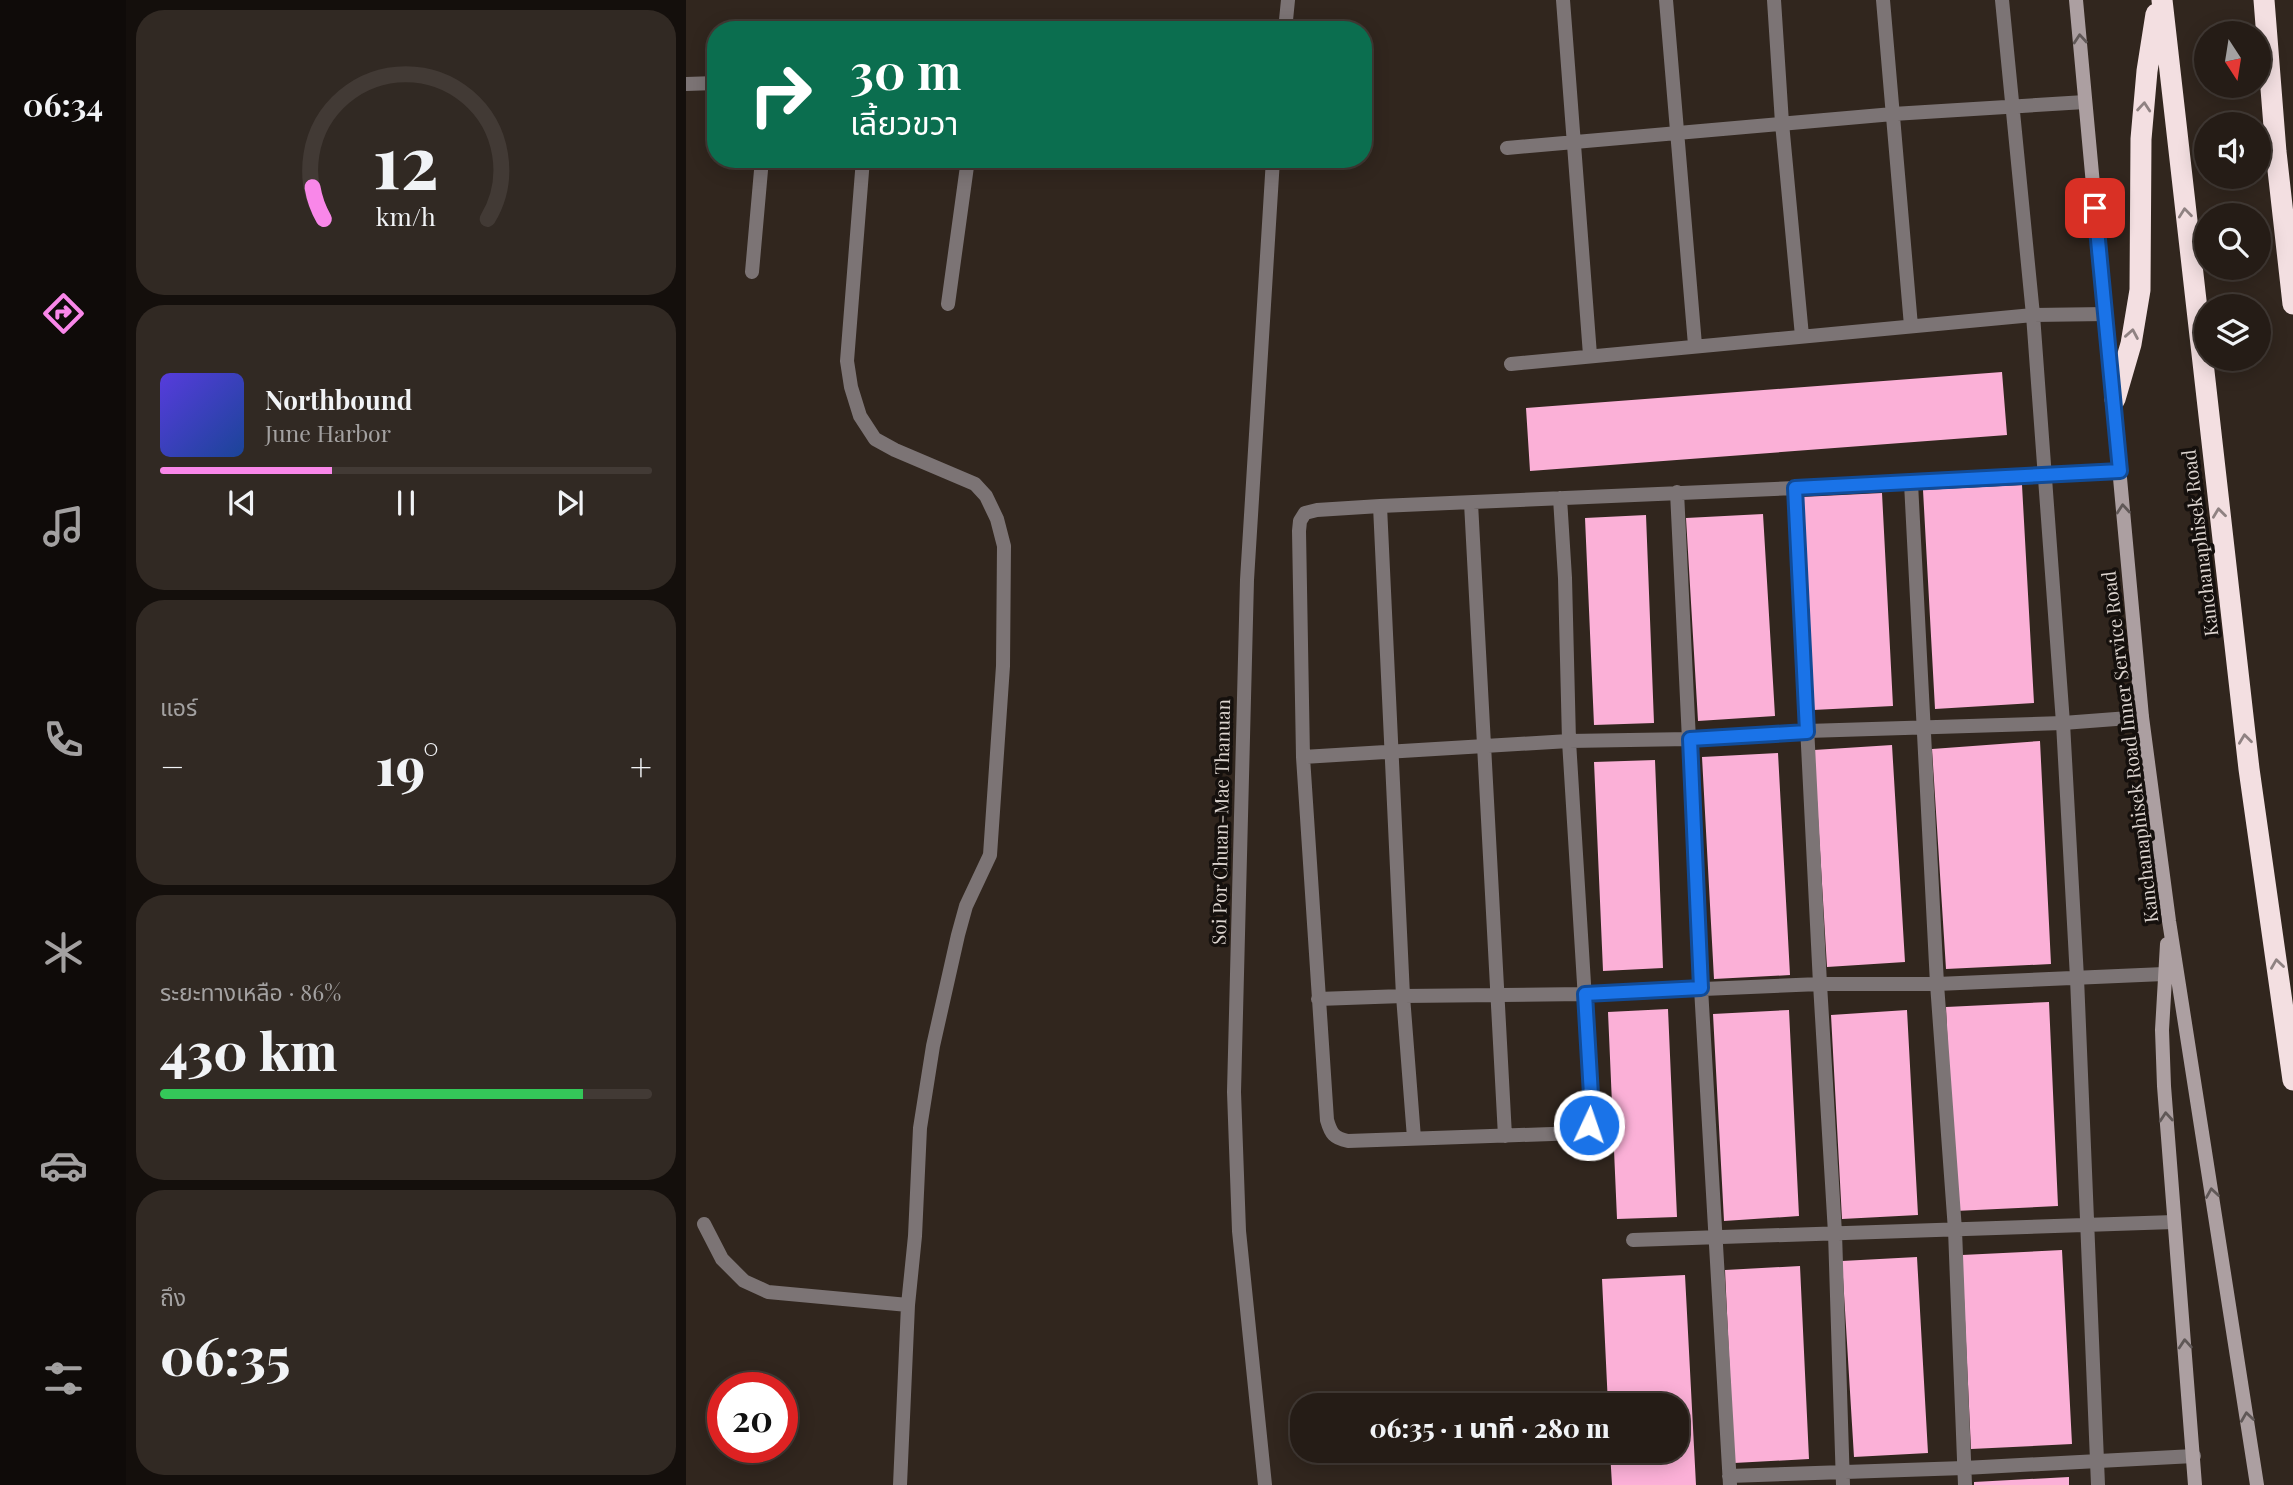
<!DOCTYPE html>
<html lang="th">
<head>
<meta charset="utf-8">
<style>
  :root { --surface:#251c16; --page:#312923; --text:#f1f3f6; --muted:#a3a1a1; --line:#423a35; --accent:#f987e9 }
  body { margin:0; font-family:"Playfair Display","Noto Sans Thai",serif; background:var(--page); color:var(--text); height:100vh; display:flex; flex-direction:column; font-size:26px; white-space:nowrap }
  * { box-sizing:border-box; margin:0 }
  p { font-size:23px; color:var(--muted) }
  .icon { flex:none; width:38px; height:38px; fill:none; stroke:currentColor; stroke-width:2; stroke-linecap:round; stroke-linejoin:round }
  .map { position:relative; flex:1; overflow:hidden }
  .side { display:flex; flex-direction:column; gap:10px; padding:10px; background:#140f0c; width:560px }
  .side>* { flex:none }
  .hud { position:absolute; left:21px; top:21px; width:665px; height:147px; border-radius:28px; box-shadow:0 4px 18px #0003,0 0 0 2px var(--line); background:#0b6e4f; color:#fff; overflow:hidden }
  .needle { width:46px; rotate:168deg }
  .controls { position:absolute; left:1508px; top:21px; display:grid; gap:14px }
  .controls a { display:grid; place-items:center; width:77px; height:77px; border-radius:50%; background:var(--surface); box-shadow:0 4px 18px #0003,0 0 0 2px var(--line); font-size:35px }
  .speed { position:absolute; left:21px; top:1372px; display:flex; gap:14px; font-size:35px; font-weight:700; text-align:center }
  .speed>* { display:grid; place-content:center; width:91px; height:91px; border-radius:50%; background:var(--surface); box-shadow:0 4px 18px #0003,0 0 0 2px var(--line); line-height:1 }
  .speed .limit { border:10px solid #d22; background:#fff; color:#111 }
  .pin { position:absolute; display:grid; place-items:center; width:60px; height:60px; color:#fff; margin:-30px; border-radius:14px; box-shadow:0 4px 10px #0006 }
  .me { position:absolute; width:77px; margin:-38px; rotate:3deg; stroke-linejoin:round; filter:drop-shadow(0 0 5px #0008) }
  .turn { display:flex; align-items:center; gap:24px; height:147px; padding:0 28px; font-size:32px }
  .turn .icon { width:91px; height:91px; stroke-width:2.5 }
  .turn b { display:block; font-size:49px; line-height:60px }
  .big { font-size:52px; font-weight:800; line-height:1.1 }
  .side .tile { flex:1; display:flex; flex-direction:column; justify-content:center; gap:10px; min-width:0; padding:0 24px; border-radius:28px; background:var(--page) }
  .side .dial { align-items:center; gap:0 }
  .dial svg { height:182px; overflow:visible; fill:none; stroke:var(--line); stroke-width:7; stroke-linecap:round; text-anchor:middle }
  .dial text { fill:var(--text); stroke:none }
  .song { display:flex; align-items:center; gap:21px }
  .cover { width:84px; height:84px; border-radius:10px; background:linear-gradient(135deg,hsl(250 70% 55%),hsl(220 70% 35%)) }
  .played { height:7px; border-radius:4px; background:linear-gradient(90deg,var(--accent) 35%,var(--line) 35%) }
  .keys { display:flex; justify-content:space-around; direction:ltr }
  .heat { display:flex; justify-content:space-between; align-items:center; font-size:38px; direction:ltr }
  .charge { height:10px; border-radius:5px; background:linear-gradient(90deg,#34c759 86%,var(--line) 0) }
  .trip { position:absolute; left:604px; top:1393px; width:399px; height:70px; border-radius:28px; background:var(--surface); box-shadow:0 4px 18px #0003,0 0 0 2px var(--line); font-weight:800; line-height:70px; text-align:center }
  main { display:flex; flex:1; min-height:0 }
  .tab-bar { display:flex; flex-direction:column; width:126px; justify-content:space-around; align-items:center; background:#0f0b09; color:var(--muted) }
  .tab-bar .icon { width:49px; height:49px }
  .tab-bar .current { color:var(--accent) }
  .tab-bar b { font-size:32px; color:var(--text) }
  .map>svg:first-child { display:block }
  .building { fill:#fbb0d7 }
  .lines { fill:none; stroke-linecap:round; stroke-linejoin:round }
  .lane { stroke:#7c7475; stroke-width:14 }
  .street { stroke:#7c7475; stroke-width:14 }
  .secondary { stroke:#ac9fa1; stroke-width:14 }
  .highway { stroke:#f3dfe1; stroke-width:21 }
  .oneway { stroke:#605857 }
  .oneway2 { stroke:#8f8282 }
  .route-casing { stroke:#114b97; stroke-width:18 }
  .route { stroke:#1a73e8; stroke-width:12 }
  .labels { text-anchor:middle; stroke-width:7; stroke-linejoin:round; paint-order:stroke }
  .street-label { font-size:19px; fill:#dcd4cf; stroke:#15100d }
</style>
</head>
<body>
<main>
<nav class="tab-bar">
<b>06:34</b>
<svg class="icon current" aria-label="directions" viewBox="0 0 24 24"><path d="M12 3l9 9-9 9-9-9zM9 14v-3h6M13 9l2 2-2 2"/></svg>
<svg class="icon" aria-label="music" viewBox="0 0 24 24"><path d="M9 18V5l10-2v13"/><circle cx="6" cy="18" r="3"/><circle cx="16" cy="16" r="3"/></svg>
<svg class="icon" aria-label="phone" viewBox="0 0 24 24"><path d="M5 4h4l2 5-3 2q2 4 5 5l2-3 5 2v4C11 20 4 13 5 4z"/></svg>
<svg class="icon" aria-label="climate" viewBox="0 0 24 24"><path d="M12 3v18M4 7l16 10M4 17L20 7"/></svg>
<svg class="icon" aria-label="car" viewBox="0 0 24 24"><path d="M5 17H2v-5l4-1 3-4h7l3 4 3 1v5h-3M9 17h6M6 11h13"/><circle cx="7" cy="17" r="2"/><circle cx="17" cy="17" r="2"/></svg>
<svg class="icon" aria-label="filters" viewBox="0 0 24 24"><path d="M4 7h16M4 17h16"/><circle cx="9" cy="7" r="2"/><circle cx="15" cy="17" r="2"/></svg>
</nav>
<section class="side">
<div class="tile dial"><svg viewBox="0 0 100 80">
<path d="M14 69A42 42 0 1 1 86 69"/>
<path d="M14 69A42 42 0 0 1 9 55" stroke="#f987e9"/>
<text x="50" y="56" font-size="32" font-weight="700">12</text>
<text x="50" y="72" font-size="11">km/h</text>
</svg></div>
<div class="tile">
<div class="song"><i class="cover"></i><div><b>Northbound</b><p>June Harbor</p></div></div>
<div class="played"></div>
<div class="keys"><svg class="icon" aria-label="previous" viewBox="0 0 24 24"><path d="M18 5L8 12l10 7zM5 5v14"/></svg><svg class="icon" aria-label="pause" viewBox="0 0 24 24"><path d="M8 5v14M16 5v14"/></svg><svg class="icon" aria-label="next" viewBox="0 0 24 24"><path d="M6 5l10 7-10 7zM19 5v14"/></svg></div>
</div>
<div class="tile"><p>แอร์</p>
<div class="heat"><a>−</a><b class="big">19°</b><a>+</a></div>
</div>
<div class="tile"><p>ระยะทางเหลือ · 86%</p><b class="big">430 km</b><div class="charge"></div></div>
<div class="tile"><p>ถึง</p><b class="big">06:35</b></div>
</section>
<div class="map">
<svg width="1607" height="1485" viewBox="0 0 1607 1485">
  <rect width="100%" height="100%" fill="#31261e"/>
  <path class="building" d="M1316 372 1321 435 844 471 840 408Z
    M1336 485 1348 703 1249 709 1237 490Z
    M1196 493 1207 706 1127 710 1116 497Z
    M1077 514 1089 716 1012 721 1000 518Z
    M960 515 968 723 908 725 899 518Z
    M1354 741 1365 964 1260 969 1246 749Z
    M1206 745 1219 962 1141 967 1128 750Z
    M1092 753 1104 975 1028 979 1016 757Z
    M969 760 977 968 917 971 908 762Z
    M1363 1002 1372 1206 1269 1211 1260 1007Z
    M982 1009 991 1217 931 1219 922 1012Z
    M1103 1010 1113 1216 1038 1221 1027 1014Z
    M1221 1010 1232 1215 1156 1219 1145 1015Z
    M1376 1250 1386 1444 1285 1449 1276 1255Z
    M1231 1257 1242 1453 1168 1457 1156 1261Z
    M1114 1266 1123 1459 1048 1463 1039 1270Z
    M999 1275 1010 1485H926L924 1451H990V1405H922L916 1279Z
    M1383 1477V1485H1288V1482Z"/>
  <g class="lines">
    <path class="lane" d="M877 0 904 355
      M980 0 1009 345
      M1088 0 1096 123 1116 336
      M1197 0 1225 326
      M1316 0 1347 315 1377 723 1391 978 1412 1485
      M821 148 1207 114 1399 102
      M825 364 1347 315 1420 314
      M1225 483 1251 984 1269 1230 1279 1485
      M1109 488 1134 984 1149 1233 1157 1485
      M991 492 1015 988 1044 1485
      M874 498 879 578 883 741 906 1113 903 1125 894 1133 662 1141C648 1138 645 1134 641 1120L617 757 613 531 614 521 619 513 631 510 694 506 1109 488 1434 471
      M785 503 819 1136
      M694 506 717 996 728 1138
      M617 757 883 741 1004 739 1121 731 1377 723 1456 717
      M632 999 717 996 899 994 1134 984H1251L1478 974
      M947 1240 1488 1222
      M1043 1476 1278 1468 1508 1456"/>
    <path class="street" d="M599 30 602 0
      M0 84 30 83
      M177 159 161 361 165 387 174 416 189 439 209 450 289 484 300 496 311 519 318 546 317 666 304 855 280 906 272 935 247 1046 234 1128 229 1236 222 1305 214 1485
      M66 272 76 159
      M262 304 282 159
      M18 1224 36 1259 58 1281 82 1292 222 1305
      M579 1485 553 1231 548 1092 561 580 587 159"/>
    <path class="secondary" d="M1390 0 1456 717 1483 921 1571 1485
      M1481 944 1476 1030 1478 1086 1509 1485"/>
    <path class="highway" d="M1476 0 1563 769 1607 1080
      M1578 0 1590 152 1607 304
      M1429 399 1445 344 1454 290 1455 139 1461 71 1470 14"/>
  </g>
  <defs><path id="oneway-chevron" d="M-2-3.5L2.5 0L-2 3.5" fill="none" stroke-width="1.6" stroke-linecap="round" stroke-linejoin="round" transform="scale(1.75)"/></defs>
  <g class="oneway">
    <use href="#oneway-chevron" transform="translate(1394 39) rotate(-95)"/>
    <use href="#oneway-chevron" transform="translate(1437 509) rotate(-95)"/>
    <use href="#oneway-chevron" transform="translate(1480 1117) rotate(-95)"/>
    <use href="#oneway-chevron" transform="translate(1526 1193) rotate(-99)"/>
    <use href="#oneway-chevron" transform="translate(1499 1344) rotate(-94)"/>
    <use href="#oneway-chevron" transform="translate(1561 1417) rotate(-98)"/>
  </g>
  <g class="oneway2">
    <use href="#oneway-chevron" transform="translate(1458 107) rotate(-85)"/>
    <use href="#oneway-chevron" transform="translate(1499 213) rotate(-96)"/>
    <use href="#oneway-chevron" transform="translate(1446 334) rotate(-80)"/>
    <use href="#oneway-chevron" transform="translate(1533 513) rotate(-97)"/>
    <use href="#oneway-chevron" transform="translate(1559 739) rotate(-97)"/>
    <use href="#oneway-chevron" transform="translate(1591 964) rotate(-98)"/>
  </g>
  <g class="lines">
    <g class="route-casing">
      <path id="route" d="M903 1125 906 1112 899 994 1015 988 1004 739 1121 732 1109 488 1434 471 1409 208"/>
    </g>
    <use href="#route" class="route"/>
  </g>
  <g class="labels">
    <g class="street-label">
      <text transform="translate(1514 543) rotate(-97)" y="7">Kanchanaphisek Road</text>
      <text transform="translate(1444 747) rotate(-97)" y="7">Kanchanaphisek Road Inner Service Road</text>
      <text transform="translate(535 822) rotate(-89)" y="7">Soi Por Chuan-Mae Thanuan</text>
    </g>
  </g>
</svg>
<div class="controls">
<a><svg class="needle" viewBox="-14 -14 28 28"><path d="M0-13l5 13h-10z" fill="#e53935"/><path d="M0 13l5-13h-10z" fill="#a3a1a1"/></svg></a>
<a><svg class="icon" aria-label="sound" viewBox="0 0 24 24"><path d="M4 9h4l5-4v14l-5-4H4zM17 9q2 3 0 6"/></svg></a>
<a><svg class="icon" aria-label="search" viewBox="0 0 24 24"><circle cx="10" cy="10" r="6"/><path d="M15 15l6 6"/></svg></a>
<a><svg class="icon" aria-label="layers" viewBox="0 0 24 24"><path d="M12 4l9 5-9 5-9-5zM3 14l9 5 9-5"/></svg></a>
</div>
<div class="speed"><div class="limit">20</div></div>
<div class="pin" style="left:1409px;top:208px;background:#d93025"><svg class="icon" aria-label="arrive" viewBox="0 0 24 24"><path d="M6 21V4h12l-3 4 3 4H6"/></svg></div>
<svg class="me" style="left:903px;top:1125px" viewBox="-20 -20 40 40"><circle r="17" fill="#1a73e8" stroke="#fff" stroke-width="3"/><path d="M0-11L8 9 0 5-8 9z" fill="#fff"/></svg>
<div class="trip">06:35 · 1 นาที · 280 m</div>
<div class="hud">
<div class="turn"><svg class="icon" aria-label="right" viewBox="0 0 24 24"><path d="M7 20v-9h11M14 6l5 5-5 5"/></svg><div><b>30 m</b>เลี้ยวขวา</div></div>
</div>
</div>
</main>
</body>
</html>
